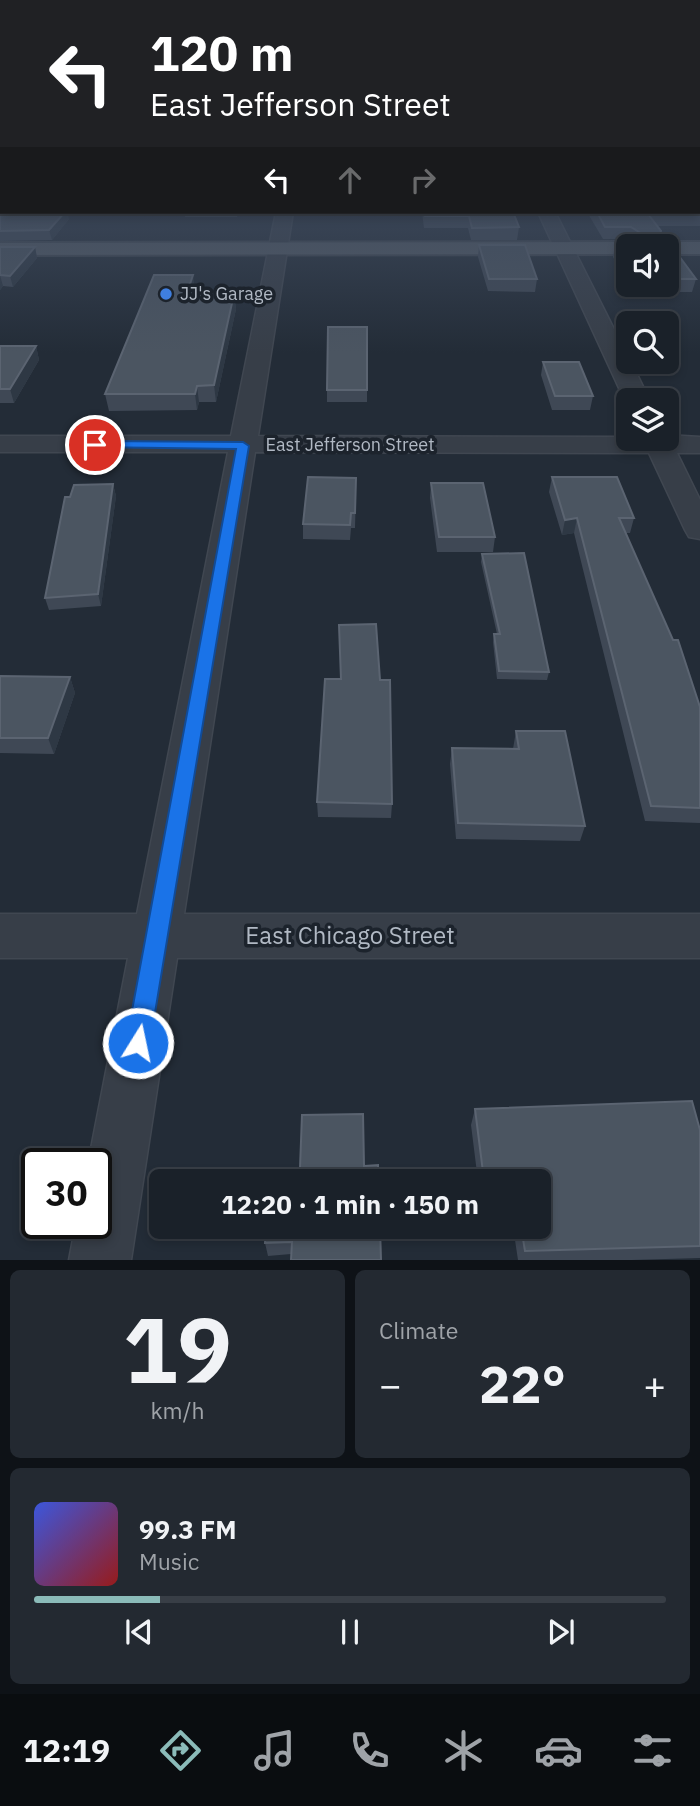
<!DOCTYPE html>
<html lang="en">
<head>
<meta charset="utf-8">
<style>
  :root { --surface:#1a2129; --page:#232931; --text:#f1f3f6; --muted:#9fa3a8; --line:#383e46; --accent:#8bbbb9 }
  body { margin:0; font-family:"IBM Plex Sans",sans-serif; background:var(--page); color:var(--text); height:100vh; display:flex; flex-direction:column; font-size:26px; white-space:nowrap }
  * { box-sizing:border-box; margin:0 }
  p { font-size:23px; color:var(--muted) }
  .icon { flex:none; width:38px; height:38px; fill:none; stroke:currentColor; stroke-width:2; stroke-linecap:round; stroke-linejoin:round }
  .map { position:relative; height:1260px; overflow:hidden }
  .details { display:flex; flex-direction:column; gap:10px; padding:10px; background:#0e1217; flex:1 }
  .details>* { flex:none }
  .guide { position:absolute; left:0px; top:0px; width:700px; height:214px; box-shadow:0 4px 10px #0003,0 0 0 2px var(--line); background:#202124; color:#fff; overflow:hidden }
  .tools { position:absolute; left:616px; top:234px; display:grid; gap:14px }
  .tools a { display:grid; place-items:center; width:63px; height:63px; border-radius:10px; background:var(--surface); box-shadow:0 4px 10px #0003,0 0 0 2px var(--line); font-size:35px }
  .speed { position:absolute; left:21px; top:1148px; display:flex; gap:14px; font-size:35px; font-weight:700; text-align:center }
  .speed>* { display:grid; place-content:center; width:91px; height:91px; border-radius:50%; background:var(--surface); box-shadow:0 4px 10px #0003,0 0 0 2px var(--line); line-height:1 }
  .speed .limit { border:4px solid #111; border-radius:10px; background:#fff; color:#111 }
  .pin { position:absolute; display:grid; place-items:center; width:60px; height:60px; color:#fff; margin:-30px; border:4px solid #fff; border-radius:50%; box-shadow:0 2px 7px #0007 }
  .me { position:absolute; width:77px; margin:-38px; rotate:10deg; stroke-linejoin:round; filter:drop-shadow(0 0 5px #0008) }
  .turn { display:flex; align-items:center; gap:24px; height:147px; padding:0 35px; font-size:32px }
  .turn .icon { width:91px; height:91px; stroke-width:2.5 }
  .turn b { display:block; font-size:49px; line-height:60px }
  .lanes { display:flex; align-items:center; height:66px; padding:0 35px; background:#0003; justify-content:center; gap:35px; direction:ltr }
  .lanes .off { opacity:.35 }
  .big { font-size:52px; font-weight:700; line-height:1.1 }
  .details .widget { flex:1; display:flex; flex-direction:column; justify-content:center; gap:10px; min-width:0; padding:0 24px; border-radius:10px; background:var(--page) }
  .details .dial { align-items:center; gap:0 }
  .dial b { font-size:91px; line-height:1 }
  .song { display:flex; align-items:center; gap:21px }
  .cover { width:84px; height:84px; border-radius:10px; background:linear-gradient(135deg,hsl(230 70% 55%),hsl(0 70% 35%)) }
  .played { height:7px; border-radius:4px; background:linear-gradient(90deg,var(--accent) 20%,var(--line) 20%) }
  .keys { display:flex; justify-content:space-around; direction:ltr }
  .heat { display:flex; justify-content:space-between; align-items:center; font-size:38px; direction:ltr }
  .details .tiles { flex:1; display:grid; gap:10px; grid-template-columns:1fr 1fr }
  .widget:last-child { grid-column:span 2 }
  .trip { position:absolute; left:149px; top:1169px; width:402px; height:70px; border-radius:10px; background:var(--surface); box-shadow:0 4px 10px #0003,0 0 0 2px var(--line); font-weight:700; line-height:70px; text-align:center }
  .menu { display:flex; height:112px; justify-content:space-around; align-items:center; background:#0a0d10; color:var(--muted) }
  .menu .icon { width:49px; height:49px }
  .menu .selected { color:var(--accent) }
  .menu b { font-size:32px; color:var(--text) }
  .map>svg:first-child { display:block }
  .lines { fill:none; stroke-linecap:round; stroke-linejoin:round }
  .street-casing { stroke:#404751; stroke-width:3 }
  .primary-casing { stroke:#404751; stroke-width:4 }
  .street { fill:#373e48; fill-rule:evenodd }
  .primary { fill:#555d67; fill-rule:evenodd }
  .wall { fill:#3f4855 }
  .shaded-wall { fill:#2e3844 }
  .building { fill:#4b5561; stroke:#5b6471; stroke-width:2 }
  .route { fill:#1a73e8; stroke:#114b97; stroke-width:2 }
  .shop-dot { fill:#3f7fe0; stroke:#1c232c; stroke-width:2.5 }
  .labels { text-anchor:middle; stroke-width:7; stroke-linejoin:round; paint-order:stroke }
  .far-poi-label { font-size:18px; fill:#b1b9c4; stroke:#1c232c; text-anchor:start }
  .far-street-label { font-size:18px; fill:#b1b9c4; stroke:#1c232c }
  .near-street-label { font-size:24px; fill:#b1b9c4; stroke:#1c232c }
</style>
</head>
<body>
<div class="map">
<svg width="700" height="1260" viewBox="0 0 700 1260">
  <rect width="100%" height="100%" fill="#232c37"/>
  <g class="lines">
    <g class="street-casing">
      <path id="street" d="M0 176H2V184H0Z
        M276 212H293L258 436 628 437V439H667V435L700 437V453H677L700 500V539L689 537 685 530 649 453 255 452 184 914H700V958H177L131 1260H69L76 1223H96V1164H88L128 958H0V914H137L228 452H0V436H231Z
        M538 212H555L628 357V362H631L650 401H628V405L625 401Z"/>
    </g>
    <g class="primary-casing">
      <path id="primary" d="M628 242 637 247H628V254L0 255V243Z
        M667 242H700V254H667V247H658Z"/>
    </g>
    <use href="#street" class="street"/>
    <use href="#primary" class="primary"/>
  </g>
  <path class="wall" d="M698 176H700V186H698Z
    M700 200V226H657L661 231 660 236 696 279 692 292H633L629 285H667V247H628V284L613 257 615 244H631L632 242 628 239H603L587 212H698Z
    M0 209 69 219 52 240 0 241Z
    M184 212H239L237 217H185Z
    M422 212H513L519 227 517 240H471L468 228H424Z
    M479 245 537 279 535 292 488 291 478 257Z
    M0 247H35L37 258 13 287 3 286 0 290Z
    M195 289 194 293 234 294 236 309 216 402H199L197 410 109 411 105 394Z
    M367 327V402H327V390Z
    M0 346H36L39 360 14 403H0Z
    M543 362 593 396 590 410H552L541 375Z
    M552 477 634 518 630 533H626L700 707V823L645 821 574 533 562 535 549 492Z
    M431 483 495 537 493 552H437L430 498Z
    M113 484 116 496 101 606 49 610 45 598 70 497Z
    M356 492 355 528H351L350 540 303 539V524Z
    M482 554 549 672 547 680 497 679 493 642 494 634H497L481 562Z
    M0 676 70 677 75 693 54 754 0 753Z
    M380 680 392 804 391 818 318 817 317 802Z
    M516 731 585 826 580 841 456 839 450 764 452 748 513 749Z
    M475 1109 700 1130V1258L632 1260H518L513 1227H539V1181H478L471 1125Z
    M266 1227 381 1260 291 1254 268 1256 265 1243Z"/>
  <path class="shaded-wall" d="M65 212H68L69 219 52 240 49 230Z
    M35 247 37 258 13 287 10 276Z
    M0 275 3 286 0 290Z
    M193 275 195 289 189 308 187 293Z
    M234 294 236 309 216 402 214 385Z
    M36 346 39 360 14 403 10 389Z
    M197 386 199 402 197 410 195 394Z
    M113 484 116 496 101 606 98 594Z
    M577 518 574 533 562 535 565 520Z
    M70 677 75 693 54 754 48 738Z"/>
  <path class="building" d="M698 198 700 200V214H648L661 231 659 236 665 237 696 279H667V247H628V265L615 244H631L633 237 642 234 631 227H605L597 212H698Z
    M0 209H2V212H65L49 230 0 231Z
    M424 212H513L519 227 472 228 469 216H425Z
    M479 245H525L537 279H489Z
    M0 247H35L10 276 0 275Z
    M154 275H193L187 293 234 294 214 385 197 386 195 394H105Z
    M328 327H367V390H327Z
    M0 346H36L10 389H0Z
    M543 362H579L593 396H555Z
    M308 477 356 478 355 513H351L350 525 303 524Z
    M552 477H617L634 518H619L673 640H678L700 707V808L651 806 577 518 565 520Z
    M431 483H483L495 537H439Z
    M113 484 98 594 45 598 65 497H70L74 485Z
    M524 553 549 672 499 671 494 634H500L482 554Z
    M376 624 380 680H390L392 804 317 802 325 679H341L339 625Z
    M0 676 70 677 48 738H0Z
    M516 731H565L585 826 458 823 452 748 519 749Z
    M692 1101 700 1130V1246L525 1251 521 1227H539V1181H514V1179L484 1180 475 1109Z
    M363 1114 364 1166 378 1165V1181H268V1168H300L302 1115Z
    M266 1227H380L381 1260H291L292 1242 265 1243Z"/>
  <linearGradient id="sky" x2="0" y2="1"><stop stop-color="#13181e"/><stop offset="0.5" stop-color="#3f4b5e"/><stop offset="1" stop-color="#3f4b5e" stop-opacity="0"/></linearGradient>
  <rect width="700" height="353" fill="url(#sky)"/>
  <path class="route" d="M95 441 243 442 249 446 150 1043 147 1052 138 1055 130 1052 126 1043 236 449 90 447V442Z"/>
  <circle class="shop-dot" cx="166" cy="294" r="7"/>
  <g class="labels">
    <g class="far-poi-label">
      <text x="180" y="300">JJ's Garage</text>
    </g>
    <g class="far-street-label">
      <text x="350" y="451">East Jefferson Street</text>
    </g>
    <g class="near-street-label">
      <text x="350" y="944">East Chicago Street</text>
    </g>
  </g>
</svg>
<div class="tools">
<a><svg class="icon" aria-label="sound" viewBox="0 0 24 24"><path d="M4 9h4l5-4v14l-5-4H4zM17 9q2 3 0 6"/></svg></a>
<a><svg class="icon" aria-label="search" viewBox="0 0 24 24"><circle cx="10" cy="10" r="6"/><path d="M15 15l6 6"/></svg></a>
<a><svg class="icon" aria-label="layers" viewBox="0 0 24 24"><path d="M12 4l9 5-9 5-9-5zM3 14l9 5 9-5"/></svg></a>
</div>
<div class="speed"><div class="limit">30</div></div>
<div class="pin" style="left:95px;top:445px;background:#d93025"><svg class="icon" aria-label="arrive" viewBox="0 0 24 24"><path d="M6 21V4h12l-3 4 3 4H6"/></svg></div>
<svg class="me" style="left:138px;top:1043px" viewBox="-20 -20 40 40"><circle r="17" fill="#1a73e8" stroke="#fff" stroke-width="3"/><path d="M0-11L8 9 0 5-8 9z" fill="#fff"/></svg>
<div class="trip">12:20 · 1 min · 150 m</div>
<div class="guide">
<div class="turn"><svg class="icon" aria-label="left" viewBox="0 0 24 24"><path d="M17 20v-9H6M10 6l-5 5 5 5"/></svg><div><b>120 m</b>East Jefferson Street</div></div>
<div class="lanes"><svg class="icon" aria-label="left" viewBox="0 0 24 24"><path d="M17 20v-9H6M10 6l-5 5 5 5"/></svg><svg class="icon off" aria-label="ahead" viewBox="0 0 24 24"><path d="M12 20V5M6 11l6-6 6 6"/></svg><svg class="icon off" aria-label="right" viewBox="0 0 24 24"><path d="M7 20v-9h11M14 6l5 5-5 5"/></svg></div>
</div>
</div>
<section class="details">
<div class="tiles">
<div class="widget dial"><b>19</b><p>km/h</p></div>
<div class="widget"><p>Climate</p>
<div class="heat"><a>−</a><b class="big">22°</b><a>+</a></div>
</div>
<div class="widget">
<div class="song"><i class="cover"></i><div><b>99.3 FM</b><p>Music</p></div></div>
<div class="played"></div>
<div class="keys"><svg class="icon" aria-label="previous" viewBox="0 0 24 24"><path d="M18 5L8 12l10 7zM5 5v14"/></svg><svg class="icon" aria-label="pause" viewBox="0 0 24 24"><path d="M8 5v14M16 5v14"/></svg><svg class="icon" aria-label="next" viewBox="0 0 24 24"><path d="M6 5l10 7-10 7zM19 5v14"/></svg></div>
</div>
</div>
</section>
<nav class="menu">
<b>12:19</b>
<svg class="icon selected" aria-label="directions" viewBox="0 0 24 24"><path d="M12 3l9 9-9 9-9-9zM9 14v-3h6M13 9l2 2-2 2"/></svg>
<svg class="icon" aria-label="music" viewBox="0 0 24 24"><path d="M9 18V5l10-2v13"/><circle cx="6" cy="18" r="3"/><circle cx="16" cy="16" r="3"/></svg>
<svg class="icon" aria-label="phone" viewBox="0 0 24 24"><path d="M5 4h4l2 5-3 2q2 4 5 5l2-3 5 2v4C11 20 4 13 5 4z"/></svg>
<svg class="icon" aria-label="climate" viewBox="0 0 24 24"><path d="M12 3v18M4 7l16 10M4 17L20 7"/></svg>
<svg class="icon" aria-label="car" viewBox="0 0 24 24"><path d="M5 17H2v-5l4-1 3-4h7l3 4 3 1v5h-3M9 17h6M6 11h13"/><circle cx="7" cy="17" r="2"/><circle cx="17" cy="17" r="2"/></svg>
<svg class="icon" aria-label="filters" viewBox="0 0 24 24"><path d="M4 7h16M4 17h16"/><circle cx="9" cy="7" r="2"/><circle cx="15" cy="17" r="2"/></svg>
</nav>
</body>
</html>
